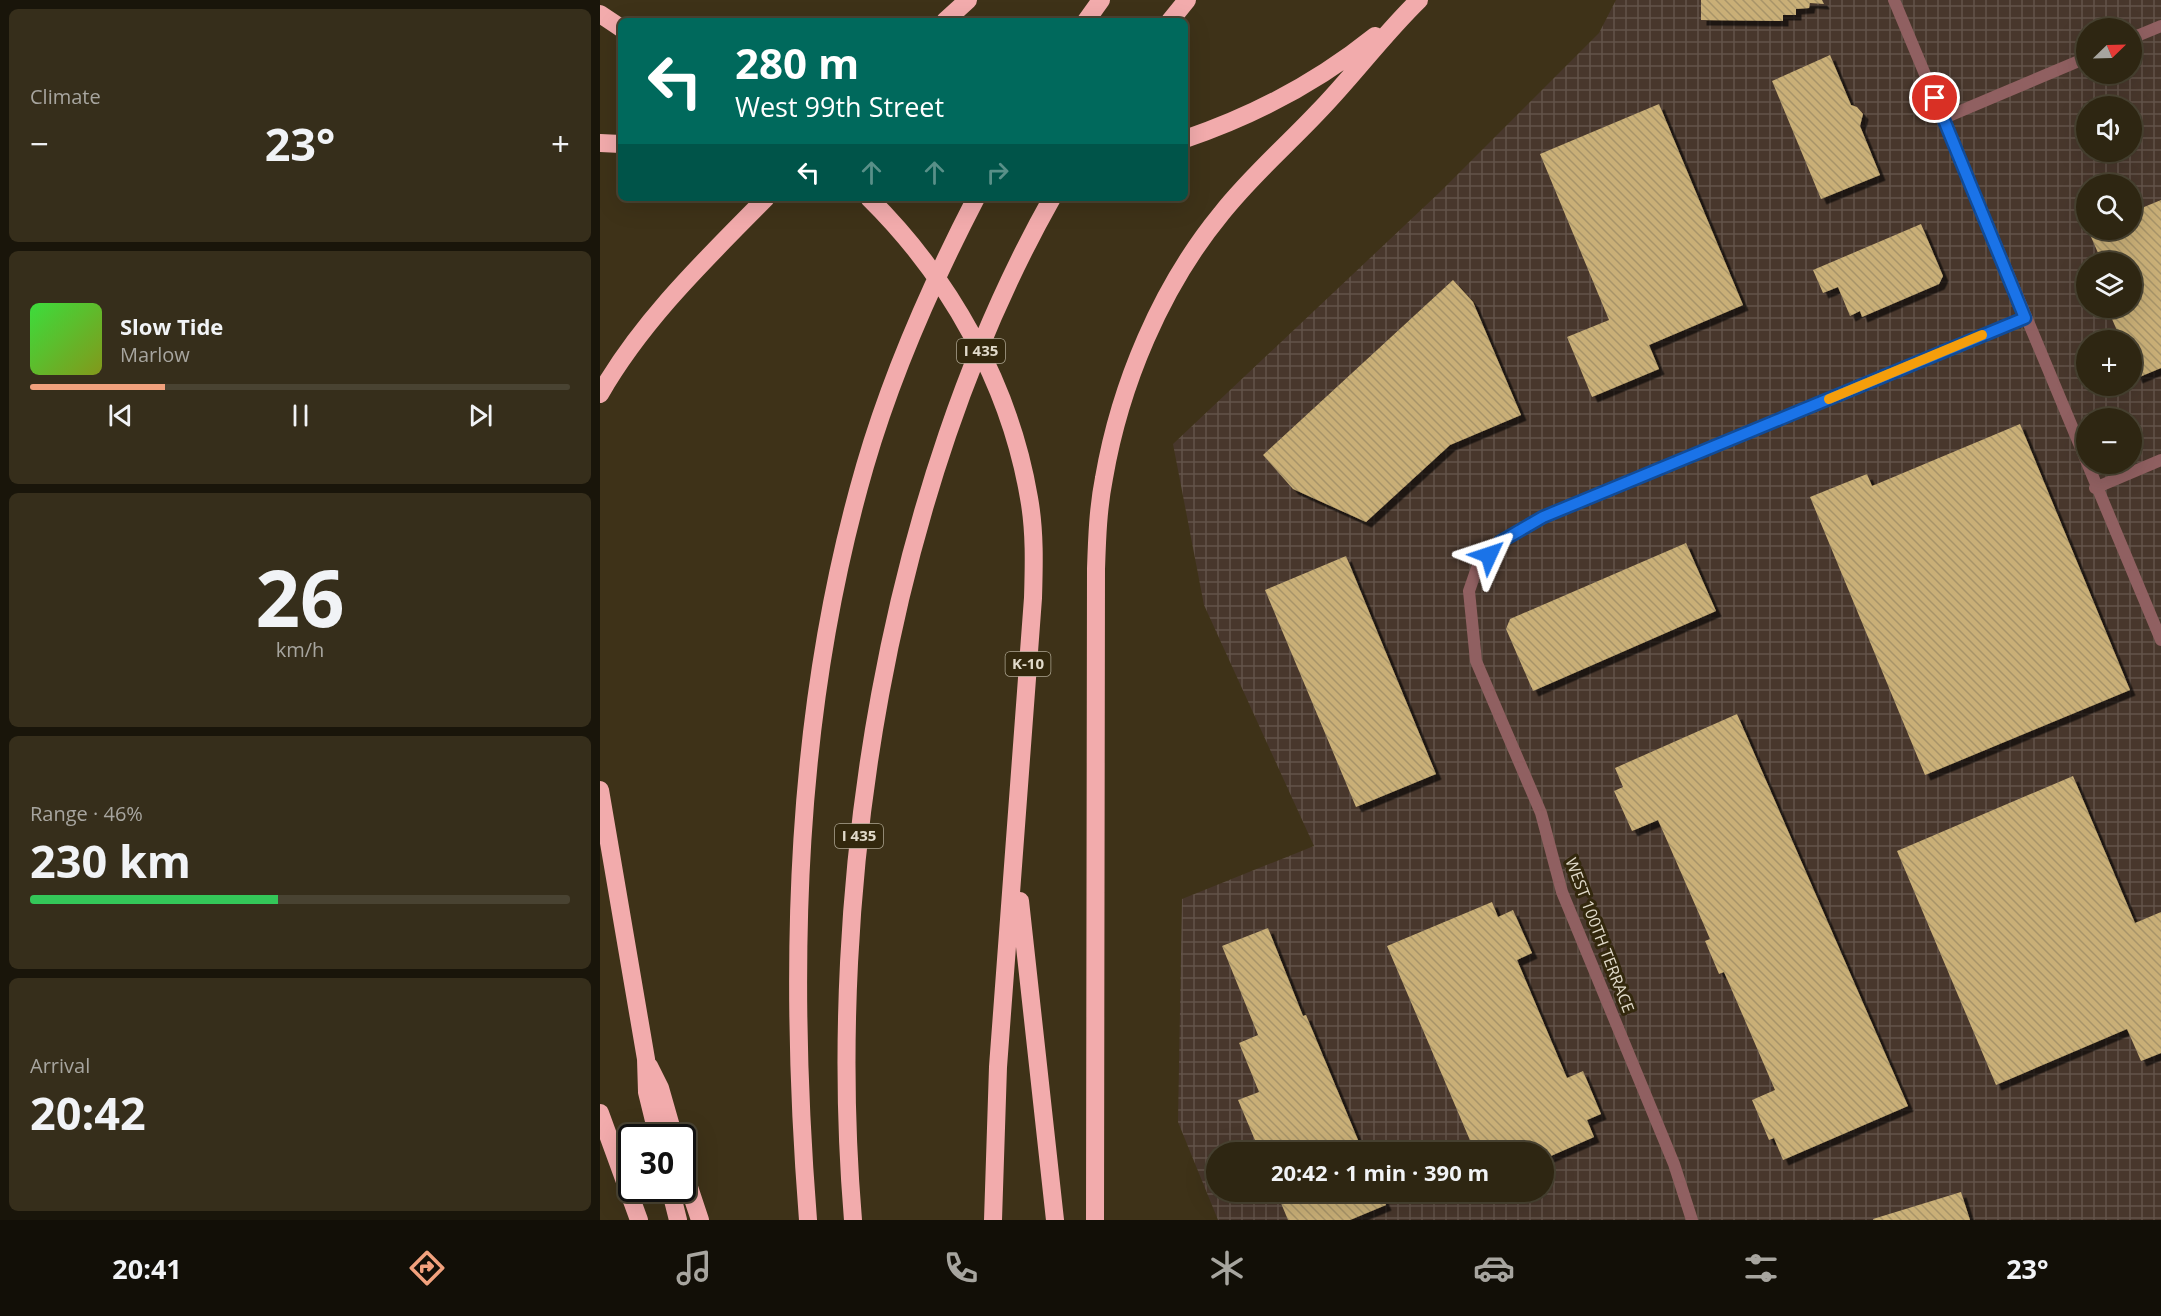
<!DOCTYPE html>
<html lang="en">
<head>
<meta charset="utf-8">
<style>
  :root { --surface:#2e2612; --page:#362e1b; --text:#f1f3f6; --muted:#a7a59f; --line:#494332; --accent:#f1a17d }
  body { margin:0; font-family:"Open Sans",sans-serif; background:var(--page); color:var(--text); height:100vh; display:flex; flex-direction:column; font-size:22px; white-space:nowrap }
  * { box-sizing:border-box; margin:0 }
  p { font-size:20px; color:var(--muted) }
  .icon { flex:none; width:33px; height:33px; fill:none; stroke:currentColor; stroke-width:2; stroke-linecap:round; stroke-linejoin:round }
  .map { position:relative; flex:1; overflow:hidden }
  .panel { display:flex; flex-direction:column; gap:9px; padding:9px; background:#19150a; width:600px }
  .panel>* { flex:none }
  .banner { position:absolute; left:18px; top:18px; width:570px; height:183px; border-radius:9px; box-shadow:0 6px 24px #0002,0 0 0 2px var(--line); background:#00695c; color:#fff; overflow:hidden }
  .needle { width:39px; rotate:67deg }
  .fabs { position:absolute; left:1476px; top:18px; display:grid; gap:12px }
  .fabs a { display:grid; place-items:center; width:66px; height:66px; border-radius:50%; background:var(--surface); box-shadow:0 6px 24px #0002,0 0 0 2px var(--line); font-size:30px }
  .speed { position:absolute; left:18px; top:1124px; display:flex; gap:12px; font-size:30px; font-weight:700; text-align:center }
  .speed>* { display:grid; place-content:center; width:78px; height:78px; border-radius:50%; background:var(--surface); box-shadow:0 6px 24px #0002,0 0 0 2px var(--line); line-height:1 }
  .speed .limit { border:3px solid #111; border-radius:9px; background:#fff; color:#111 }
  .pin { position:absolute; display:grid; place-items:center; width:51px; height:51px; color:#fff; margin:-26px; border:3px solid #fff; border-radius:50%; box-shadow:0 2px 6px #0007 }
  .me { position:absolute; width:66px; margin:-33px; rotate:48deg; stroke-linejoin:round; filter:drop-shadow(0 0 4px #0008) }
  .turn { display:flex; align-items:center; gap:21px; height:126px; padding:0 18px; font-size:27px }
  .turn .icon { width:78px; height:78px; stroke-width:2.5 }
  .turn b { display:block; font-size:42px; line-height:51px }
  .lanes { display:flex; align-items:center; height:57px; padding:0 18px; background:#0003; justify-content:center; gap:30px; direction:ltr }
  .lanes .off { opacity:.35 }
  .big { font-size:45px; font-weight:700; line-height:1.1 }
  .panel .card { flex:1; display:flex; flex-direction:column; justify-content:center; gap:9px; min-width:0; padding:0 21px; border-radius:9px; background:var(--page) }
  .panel .dial { align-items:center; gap:0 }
  .dial b { font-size:78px; line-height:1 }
  .song { display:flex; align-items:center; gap:18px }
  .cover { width:72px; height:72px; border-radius:9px; background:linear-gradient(135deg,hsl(120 70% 55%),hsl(70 70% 35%)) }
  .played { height:6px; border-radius:3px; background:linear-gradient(90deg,var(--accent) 25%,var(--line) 25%) }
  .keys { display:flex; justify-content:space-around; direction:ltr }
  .heat { display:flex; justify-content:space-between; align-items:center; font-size:33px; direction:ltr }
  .charge { height:9px; border-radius:4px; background:linear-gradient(90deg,#34c759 46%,var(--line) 0) }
  .trip { position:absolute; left:606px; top:1142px; width:348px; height:60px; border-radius:30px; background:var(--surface); box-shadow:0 6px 24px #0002,0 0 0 2px var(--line); font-weight:700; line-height:60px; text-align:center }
  .dock { display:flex; height:96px; justify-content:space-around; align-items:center; background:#120f07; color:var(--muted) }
  .dock .icon { width:42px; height:42px }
  .dock .on { color:var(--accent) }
  .dock b { font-size:27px; color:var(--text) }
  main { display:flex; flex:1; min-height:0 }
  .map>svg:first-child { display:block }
  .industrial { fill:url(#industrial-grid); fill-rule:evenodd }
  .building { fill:url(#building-back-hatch); filter:url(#shadow) }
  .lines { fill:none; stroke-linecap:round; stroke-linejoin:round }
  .minor { stroke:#906061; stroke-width:12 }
  .tertiary { stroke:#906061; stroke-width:12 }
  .motorway { stroke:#f2abac; stroke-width:18 }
  .route-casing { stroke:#114b97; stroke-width:15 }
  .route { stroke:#1a73e8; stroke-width:10 }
  .slow { stroke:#f59e0b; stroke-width:10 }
  .labels { text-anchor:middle; stroke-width:6; stroke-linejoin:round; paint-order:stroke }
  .shield { fill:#33280d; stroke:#ada591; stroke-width:1.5 }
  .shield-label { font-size:15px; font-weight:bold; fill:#e1daca }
  .street-label { font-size:16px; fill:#e1daca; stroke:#33280d }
</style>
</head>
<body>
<main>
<section class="panel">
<div class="card"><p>Climate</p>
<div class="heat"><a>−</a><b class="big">23°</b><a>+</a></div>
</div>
<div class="card">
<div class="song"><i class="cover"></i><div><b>Slow Tide</b><p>Marlow</p></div></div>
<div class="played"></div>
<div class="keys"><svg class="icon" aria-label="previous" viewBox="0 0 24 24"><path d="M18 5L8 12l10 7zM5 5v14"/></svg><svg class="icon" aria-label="pause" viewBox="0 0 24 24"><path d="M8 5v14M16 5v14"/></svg><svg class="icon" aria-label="next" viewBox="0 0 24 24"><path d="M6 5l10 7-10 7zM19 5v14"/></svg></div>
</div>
<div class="card dial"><b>26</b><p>km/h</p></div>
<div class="card"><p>Range · 46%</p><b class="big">230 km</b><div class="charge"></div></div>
<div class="card"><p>Arrival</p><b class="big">20:42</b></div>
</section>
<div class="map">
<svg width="1561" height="1220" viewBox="0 0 1561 1220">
  <defs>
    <pattern id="industrial-grid" width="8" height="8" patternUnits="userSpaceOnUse" patternTransform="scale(1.5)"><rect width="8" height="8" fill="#48372c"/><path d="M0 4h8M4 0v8" fill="none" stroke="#625349"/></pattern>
    <pattern id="building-back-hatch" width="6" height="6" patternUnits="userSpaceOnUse" patternTransform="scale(1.5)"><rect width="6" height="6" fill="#c9af77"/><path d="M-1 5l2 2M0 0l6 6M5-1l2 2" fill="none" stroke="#a89468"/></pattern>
    <filter id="shadow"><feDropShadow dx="5.5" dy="5.5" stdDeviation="0" flood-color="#0009"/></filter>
  </defs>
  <rect width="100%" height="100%" fill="#3e3218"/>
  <path class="industrial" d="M1016 0H1561V1220H618L578 1122 582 899 714 846 604 605 573 444 840 192 999 33ZM1486 28H1532V74H1486ZM1486 106H1532V152H1486ZM1486 184H1532V230H1486ZM1486 262H1532V308H1486ZM1486 340H1532V386H1486ZM1486 418H1532V464H1486ZM616 1152H944V1191H616Z"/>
  <path class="building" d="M1101 0H1222L1224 4 1210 3 1209 8 1196 9V15H1183V21L1101 20Z
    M1230 55 1251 105 1257 107 1263 114 1260 126 1280 175 1221 199 1172 81Z
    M1059 104 1143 305 1049 345 1059 369 992 397 967 337 1009 320 940 154Z
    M1561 200V368L1537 378 1532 366V340H1521L1509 312 1503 308H1532V262H1502L1488 230H1532V212Z
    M1321 224 1343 276 1339 284 1262 317 1260 311 1250 316 1238 287 1223 293 1213 270Z
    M853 280 873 302 921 415 850 445 766 522 693 489 663 455Z
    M1420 424 1530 690 1325 775 1210 497 1267 474 1272 486Z
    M1086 543 1116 611 933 691 906 629 910 619Z
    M746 556 836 774 756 807 665 590Z
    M1137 714 1308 1106 1183 1160 1174 1138 1169 1140 1152 1100 1175 1090 1124 972 1119 974 1105 941 1110 939 1058 820 1032 831 1014 791 1023 787 1015 768Z
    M1473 776 1535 923 1561 912V1053L1541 1061 1527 1029 1396 1085 1297 851Z
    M892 902 898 917 913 910 932 953 917 960 967 1078 983 1071 1001 1114 987 1120 994 1137 944 1159V1152H875L787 946Z
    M668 928 703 1016 706 1015 763 1152H660L638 1100 659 1092 639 1043 658 1035 622 946Z
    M676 1191H780L786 1205 750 1220H688Z
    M1361 1192 1370 1220H1273V1219Z"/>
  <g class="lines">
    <path class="minor" d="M1495 488 1561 460
      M1092 1220 1074 1164 962 892 941 813 876 661 869 591 877 568 900 542 943 517 1425 318"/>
    <path class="tertiary" d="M1294 0 1561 640
      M1532 38 1561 26
      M1344 118 1486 58"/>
    <path class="motorway" d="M0 14 21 28
      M345 21 368 0
      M486 21 501 0
      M570 21 587 0
      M585 139C653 116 719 81 775 36
      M0 143 21 144
      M269 198C350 278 410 385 429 498 435 531 434 565 433 598L398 1067 393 1220
      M0 394C43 319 106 259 166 198
      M0 790 46 1059 47 1092 58 1137
      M420 901 455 1220
      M49 1066 60 1088 74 1137
      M0 1113 39 1220
      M82 1166 100 1220
      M70 1188 78 1220
      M208 1220C188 967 194 711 265 466 292 373 332 283 376 198
      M253 1220C225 888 287 491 452 198
      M495 1220 496 569C497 539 498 508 504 478 520 385 561 287 621 214 650 177 686 146 718 112 753 76 783 35 819 0"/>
  </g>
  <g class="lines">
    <g class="route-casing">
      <path id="route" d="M889 555 900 542 943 517 1425 318 1335 98"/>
    </g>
    <use href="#route" class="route"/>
    <path class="slow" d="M1229 399 1382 335"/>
  </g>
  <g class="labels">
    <g class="shield">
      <rect x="357" y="339" width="48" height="24" rx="4.5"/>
      <rect x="405.5" y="652" width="45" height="24" rx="4.5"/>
      <rect x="235" y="824" width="48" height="24" rx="4.5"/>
    </g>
    <g class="shield-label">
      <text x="381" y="356">I 435</text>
      <text x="428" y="669">K-10</text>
      <text x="259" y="841">I 435</text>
    </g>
    <g class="street-label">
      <text transform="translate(1000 935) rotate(69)" y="6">WEST 100TH TERRACE</text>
    </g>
  </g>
</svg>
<div class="fabs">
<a><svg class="needle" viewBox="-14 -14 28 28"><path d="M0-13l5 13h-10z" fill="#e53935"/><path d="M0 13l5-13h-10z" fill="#a7a59f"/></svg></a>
<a><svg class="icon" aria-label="sound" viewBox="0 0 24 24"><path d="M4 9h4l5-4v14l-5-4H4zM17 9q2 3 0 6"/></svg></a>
<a><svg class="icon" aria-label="search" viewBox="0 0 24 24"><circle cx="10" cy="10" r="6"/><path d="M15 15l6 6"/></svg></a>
<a><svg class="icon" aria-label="layers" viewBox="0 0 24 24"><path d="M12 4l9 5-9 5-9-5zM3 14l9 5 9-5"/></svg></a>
<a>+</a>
<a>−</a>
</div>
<div class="speed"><div class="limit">30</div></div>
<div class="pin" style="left:1335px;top:98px;background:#d93025"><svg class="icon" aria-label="arrive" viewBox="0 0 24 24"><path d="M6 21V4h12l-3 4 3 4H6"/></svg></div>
<svg class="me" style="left:889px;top:555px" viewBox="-20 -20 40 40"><path d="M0-17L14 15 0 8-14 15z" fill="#1a73e8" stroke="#fff" stroke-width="4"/></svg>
<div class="trip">20:42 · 1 min · 390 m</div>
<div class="banner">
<div class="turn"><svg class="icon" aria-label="left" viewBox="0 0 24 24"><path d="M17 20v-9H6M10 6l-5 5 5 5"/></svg><div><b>280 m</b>West 99th Street</div></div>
<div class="lanes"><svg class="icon" aria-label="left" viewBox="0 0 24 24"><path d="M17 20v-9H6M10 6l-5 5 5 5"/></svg><svg class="icon off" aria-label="ahead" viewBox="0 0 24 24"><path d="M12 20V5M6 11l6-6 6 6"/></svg><svg class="icon off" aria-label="ahead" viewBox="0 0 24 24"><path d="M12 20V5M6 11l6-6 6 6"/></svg><svg class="icon off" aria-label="right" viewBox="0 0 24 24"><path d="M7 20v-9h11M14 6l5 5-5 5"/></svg></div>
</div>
</div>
</main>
<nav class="dock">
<b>20:41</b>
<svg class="icon on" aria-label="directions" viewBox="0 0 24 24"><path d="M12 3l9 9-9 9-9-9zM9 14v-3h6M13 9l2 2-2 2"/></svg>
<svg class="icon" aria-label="music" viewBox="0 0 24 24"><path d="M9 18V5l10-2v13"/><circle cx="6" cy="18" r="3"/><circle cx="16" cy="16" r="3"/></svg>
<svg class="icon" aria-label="phone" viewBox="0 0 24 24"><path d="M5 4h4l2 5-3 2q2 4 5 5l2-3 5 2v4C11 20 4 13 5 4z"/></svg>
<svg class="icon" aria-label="climate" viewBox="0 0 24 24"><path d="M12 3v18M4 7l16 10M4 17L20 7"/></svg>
<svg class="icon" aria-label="car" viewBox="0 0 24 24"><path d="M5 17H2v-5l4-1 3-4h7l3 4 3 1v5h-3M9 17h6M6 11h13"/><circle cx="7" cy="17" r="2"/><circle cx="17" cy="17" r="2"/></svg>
<svg class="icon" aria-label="filters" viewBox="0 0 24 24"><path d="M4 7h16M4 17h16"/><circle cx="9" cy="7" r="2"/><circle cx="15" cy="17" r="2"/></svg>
<b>23°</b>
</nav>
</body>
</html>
